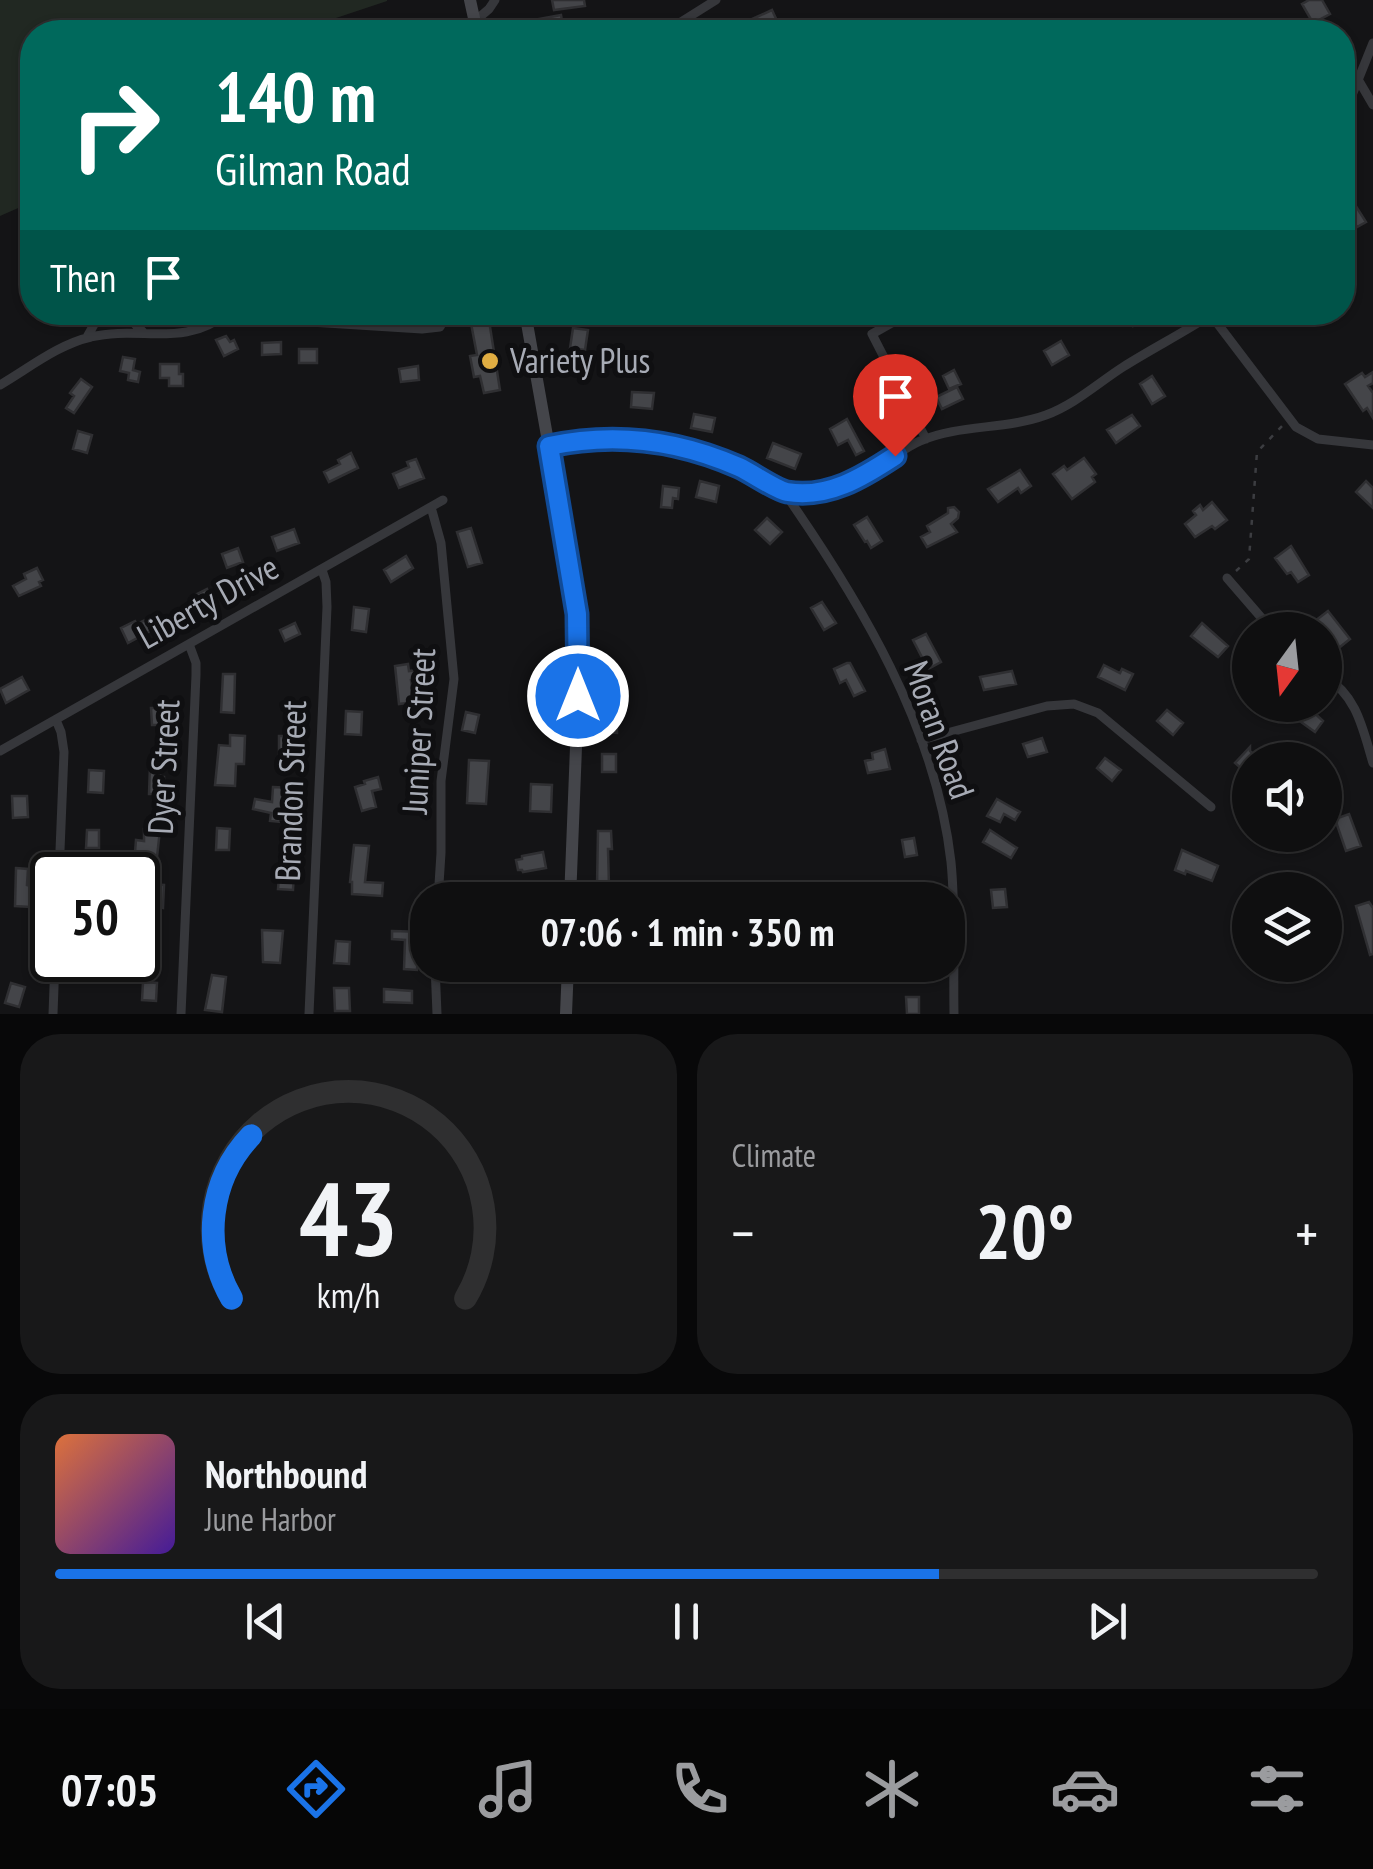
<!DOCTYPE html>
<html lang="en">
<head>
<meta charset="utf-8">
<style>
  :root { --surface:#0f0f10; --page:#181819; --text:#f1f3f6; --muted:#9b9c9f; --line:#2f2f30; --accent:#1a73e8 }
  body { margin:0; font-family:"PT Sans Narrow",sans-serif; background:var(--page); color:var(--text); height:100vh; display:flex; flex-direction:column; font-size:38px; white-space:nowrap }
  * { box-sizing:border-box; margin:0 }
  p { font-size:32px; color:var(--muted) }
  .icon { flex:none; width:55px; height:55px; fill:none; stroke:currentColor; stroke-width:2; stroke-linecap:round; stroke-linejoin:round }
  .map { position:relative; height:1014px; overflow:hidden }
  .sheet { display:flex; flex-direction:column; gap:20px; padding:20px; background:#080809; flex:1 }
  .sheet>* { flex:none }
  .banner { position:absolute; left:20px; top:20px; width:1335px; height:305px; border-radius:40px; box-shadow:0 2px 8px #0004,0 0 0 2px var(--line); background:#00695c; color:#fff; overflow:hidden }
  .needle { width:65px; rotate:195deg }
  .controls { position:absolute; left:1232px; top:612px; display:grid; gap:20px }
  .controls a { display:grid; place-items:center; width:110px; height:110px; border-radius:50%; background:var(--surface); box-shadow:0 2px 8px #0004,0 0 0 2px var(--line); font-size:50px }
  .speed { position:absolute; left:30px; top:852px; display:flex; gap:20px; font-size:50px; font-weight:700; text-align:center }
  .speed>* { display:grid; place-content:center; width:130px; height:130px; border-radius:50%; background:var(--surface); box-shadow:0 2px 8px #0004,0 0 0 2px var(--line); line-height:1 }
  .speed .limit { border:5px solid #111; border-radius:15px; background:#fff; color:#111 }
  .pin { position:absolute; display:grid; place-items:center; width:85px; height:85px; color:#fff; margin:-102px -42px; border-radius:50% 50% 50% 0; rotate:-45deg; box-shadow:0 0 10px #0007 }
  .pin .icon { rotate:45deg }
  .me { position:absolute; width:110px; margin:-55px; rotate:0deg; stroke-linejoin:round; filter:drop-shadow(0 0 8px #0008) }
  .turn { display:flex; align-items:center; gap:35px; height:210px; padding:0 30px; font-size:45px }
  .turn .icon { width:130px; height:130px; stroke-width:2.5 }
  .turn b { display:block; font-size:70px; line-height:85px }
  .then { display:flex; align-items:center; height:95px; padding:0 30px; background:#0003; gap:20px; font-size:38px }
  .big { font-size:75px; font-weight:600; line-height:1.1 }
  .sheet .tile { flex:1; display:flex; flex-direction:column; justify-content:center; gap:15px; min-width:0; padding:0 35px; border-radius:40px; background:var(--page) }
  .sheet .dial { align-items:center; gap:0 }
  .dial svg { height:260px; overflow:visible; fill:none; stroke:var(--line); stroke-width:7; stroke-linecap:round; text-anchor:middle }
  .dial text { fill:var(--text); stroke:none }
  .song { display:flex; align-items:center; gap:30px }
  .cover { width:120px; height:120px; border-radius:15px; background:linear-gradient(135deg,hsl(20 70% 55%),hsl(260 70% 35%)) }
  .played { height:10px; border-radius:5px; background:linear-gradient(90deg,var(--accent) 70%,var(--line) 70%) }
  .keys { display:flex; justify-content:space-around; direction:ltr }
  .heat { display:flex; justify-content:space-between; align-items:center; font-size:55px; direction:ltr }
  .sheet .tiles { flex:1; display:grid; gap:20px; grid-template-columns:1fr 1fr }
  .tile:last-child { grid-column:span 2 }
  .trip { position:absolute; left:410px; top:882px; width:555px; height:100px; border-radius:40px; background:var(--surface); box-shadow:0 2px 8px #0004,0 0 0 2px var(--line); font-weight:600; line-height:100px; text-align:center }
  .tab-bar { display:flex; height:160px; justify-content:space-around; align-items:center; background:#060606; color:var(--muted) }
  .tab-bar .icon { width:70px; height:70px }
  .tab-bar .current { color:var(--accent) }
  .tab-bar b { font-size:45px; color:var(--text) }
  .map>svg:first-child { display:block }
  .green { fill:#212822 }
  .building { fill:#444549; stroke:#2f2f32; stroke-width:2.5 }
  .lines { fill:none; stroke-linecap:round; stroke-linejoin:round }
  .path { stroke:#3c3d41; stroke-width:2.5; stroke-dasharray:5 8; stroke-linecap:butt }
  .street { stroke:#36373b; stroke-width:9 }
  .secondary { stroke:#44454a; stroke-width:12 }
  .route-casing { stroke:#114b97; stroke-width:25 }
  .route { stroke:#1a73e8; stroke-width:18 }
  .poi-dot { fill:#e0ad42; stroke:#0f0f11; stroke-width:4 }
  .labels { text-anchor:middle; stroke-width:10; stroke-linejoin:round; paint-order:stroke }
  .poi-label { font-size:35px; fill:#a7abb5; stroke:#0f0f11; text-anchor:start }
  .street-label { font-size:35px; fill:#a7abb5; stroke:#0f0f11 }
</style>
</head>
<body>
<div class="map">
<svg width="1373" height="1014" viewBox="0 0 1373 1014">
  <rect width="100%" height="100%" fill="#141416"/>
  <path class="green" d="M0 0H387V1L294 32H32V205H25L0 216Z"/>
  <path class="building" d="M552 0H584L585 6 554 10Z
    M1309 0H1322L1330 14 1313 23 1302 4Z
    M772 10 779 25 774 27 776 32H755L750 20Z
    M561 15 564 32H530L528 21Z
    M1352 200 1366 222 1357 227 1354 222 1342 229V206Z
    M1124 312H1154L1133 326Z
    M488 314 500 390 484 393 480 376 474 377 470 356 477 355 470 318Z
    M573 328 588 330 585 350 570 348Z
    M226 336 230 342 234 340 238 349 224 356 216 340Z
    M1061 341 1069 355 1052 365 1044 351Z
    M281 342V354L262 355V343Z
    M299 349H317V363H299Z
    M123 357 135 359 133 370 140 372 138 382 128 380 129 373 120 371Z
    M160 364H179V374H183V386H169V378H160Z
    M418 366 419 380 401 382 399 369Z
    M954 370 961 384 949 389 943 376Z
    M1373 372V383L1368 386 1373 393V418L1367 408 1363 411 1345 384 1362 373 1365 377Z
    M1152 376 1165 396 1152 404 1140 384Z
    M81 379 92 387 74 413 66 408 74 396 70 393Z
    M957 387 963 399 942 409 936 397Z
    M632 392 654 393 652 409 631 407Z
    M694 414 715 418 712 432 691 428Z
    M1132 415 1140 426 1116 443 1107 430Z
    M892 416 896 430 882 435 877 421Z
    M847 419 864 451 856 455 848 440 838 445 830 429Z
    M78 431 92 435 87 453 73 449Z
    M773 443 801 454 795 469 767 458Z
    M351 453 358 468 329 482 324 472 340 464 338 460Z
    M1084 458 1096 474 1092 477 1095 482 1072 499 1053 474 1064 466 1067 470Z
    M416 459 424 478 399 488 393 474 409 467 407 462Z
    M1020 470 1031 486 1021 493 1018 488 998 502 988 489Z
    M700 481 719 486 716 502 696 497Z
    M1366 481 1373 488V508L1356 492Z
    M663 486 679 488 678 499 673 498 672 508 661 507Z
    M1212 502 1227 520 1215 529 1212 526 1195 537 1185 524 1196 515 1193 511 1200 505 1203 510Z
    M954 507 959 512 958 518 951 524 957 532 927 547 921 537 930 532 927 526 948 513V508Z
    M867 517 882 541 871 548 867 541 865 542 854 525Z
    M767 518 782 532 770 544 755 530Z
    M471 528 482 563 468 567 457 532Z
    M294 529 299 543 277 551 272 537Z
    M1291 546 1309 575 1298 582 1291 572 1287 574 1275 558Z
    M238 548 243 562 227 568 222 554Z
    M406 556 413 568 391 582 384 570Z
    M37 568 43 580 39 582 41 586 19 596 13 586 26 579 24 574Z
    M207 589 212 599 195 607 191 597Z
    M822 602 836 623 824 630 811 608Z
    M354 607 369 609 366 632 352 630Z
    M1328 611 1350 639 1340 647 1336 648 1325 634V630H1322L1315 621Z
    M158 614 163 624 128 643 121 628 135 621 137 624Z
    M295 623 300 634 285 641 280 630Z
    M1202 623 1228 646 1218 657 1191 636Z
    M926 634 941 662 928 669 913 640Z
    M847 663H850L865 691 854 696 846 680 840 683 834 669Z
    M408 664 409 671 418 670 419 679 411 680 414 702 399 704 395 666Z
    M1104 665 1120 673 1122 669 1133 674 1125 690 1098 677Z
    M1012 671 1016 684 984 690 980 677Z
    M223 674H235L234 713 221 712Z
    M22 677 29 690 6 703 0 689Z
    M1292 705H1306L1323 721 1315 732 1287 712Z
    M151 708H166L167 725H152Z
    M1167 710 1183 723 1173 735 1157 721Z
    M346 711 362 712 361 735 345 734Z
    M466 712 479 715 475 733 462 730Z
    M600 714 617 715V733L600 732Z
    M230 735 245 736 244 764H236L235 786 215 785 219 745 230 746Z
    M279 736H294V760H279Z
    M1042 738 1047 752 1028 757 1023 744Z
    M1250 747V751L1260 760H1250V776L1235 763Z
    M885 749 890 769 868 773 865 761 873 759 872 753Z
    M602 754H616V772H602Z
    M1105 758 1121 770 1112 781 1097 768Z
    M469 760 489 761 486 804 467 803Z
    M150 766H160V777H164V794H149Z
    M89 770 104 771 103 793 88 792Z
    M378 777 381 789 372 791 376 807 362 811 355 787 365 784 364 781Z
    M531 784 552 785 551 812 530 811Z
    M273 787 294 788 291 823 270 821 271 813 253 809 255 799 272 802Z
    M12 796H27L28 817 13 818Z
    M997 799 1020 812 1015 820 1004 814 1000 822 987 816Z
    M1349 814 1361 846 1346 851 1335 819Z
    M217 828 230 829 229 850H216Z
    M144 829 160 830 156 866 140 865 141 852H135L136 840 144 841Z
    M87 830H99V848H86Z
    M990 830 1017 848 1011 858 983 842Z
    M598 831H611L612 849H608L609 886H597Z
    M914 838 917 855 905 857 902 840Z
    M354 845 369 846 365 882 383 883 382 896 352 894V882H350Z
    M1182 850 1218 866 1212 881 1186 871 1185 874 1175 870Z
    M543 852 546 868 523 872 522 870H518L516 860 522 859V856Z
    M280 862 292 863 291 871 294 872 293 890 278 889Z
    M16 868 28 869 27 885 31 886 30 907 15 906Z
    M147 884 164 885 163 908 159 907V918H147Z
    M1005 889 1007 907 993 908 991 890Z
    M1369 902 1373 908V954L1370 955 1356 906Z
    M262 930 283 931 280 963 263 962Z
    M392 931 426 932V940H415H419L417 970 404 969 405 940 392 939Z
    M336 941 350 942 349 964 334 963Z
    M212 975 226 977 222 1012 205 1010Z
    M143 982 157 983 156 1001 142 1000Z
    M11 983 25 987 19 1007 5 1003Z
    M334 988H349L350 1011H335Z
    M384 989 412 991V1003L384 1002Z
    M906 997H919V1014H907Z"/>
  <g class="lines">
    <path class="path" d="M1236 571 1249 559 1257 452 1283 425"/>
    <path class="street" d="M475 21 489 9 495 0
      M665 32 716 0
      M1342 83 1350 80 1359 81 1373 105
      M1342 120 1373 43
      M123 312 143 332
      M911 312 872 334 926 439
      M226 315 248 318 422 329 440 327 448 312
      M1211 315 1296 427 1318 439 1373 445
      M87 337 101 312
      M0 385C29 368 59 344 91 337 140 325 185 349 228 312
      M549 446C613 432 674 440 734 465 748 471 777 490 789 492 827 497 857 481 887 461 898 454 908 446 920 441 960 424 1005 430 1046 415 1074 405 1098 383 1123 367 1153 348 1185 332 1215 312
      M784 492C860 601 936 727 951 862 956 912 953 963 954 1014
      M431 507 441 543 454 679 441 781V853L438 900
      M1227 578 1272 630
      M1325 677C1357 695 1363 730 1373 763
      M56 720 61 732 64 752 59 875
      M921 740 1047 706 1074 704 1098 713 1211 807
      M0 751 443 500
      M435 965 437 1014
      M53 1014 55 960
      M181 1014 196 675V663L189 644
      M309 1014 327 607 326 582 322 570"/>
    <path class="secondary" d="M470 0 477 32
      M525 312 568 554 577 613 578 696 570 900
      M566 1014 568 965"/>
  </g>
  <g class="lines">
    <g class="route-casing">
      <path id="route" d="M578 696 577 614 549 446C614 432 678 440 739 467 752 473 776 490 787 492 828 499 863 477 895 456"/>
    </g>
    <use href="#route" class="route"/>
  </g>
  <circle class="poi-dot" cx="490" cy="361" r="10"/>
  <g class="labels">
    <g class="poi-label">
      <text x="510" y="373">Variety Plus</text>
    </g>
    <g class="street-label">
      <text transform="translate(208 602) rotate(-29)" y="12">Liberty Drive</text>
      <text transform="translate(939 730) rotate(70)" y="12">Moran Road</text>
      <text transform="translate(419 731) rotate(-87)" y="12">Juniper Street</text>
      <text transform="translate(164 767) rotate(-87)" y="12">Dyer Street</text>
      <text transform="translate(291 791) rotate(-88)" y="12">Brandon Street</text>
    </g>
  </g>
</svg>
<div class="controls">
<a><svg class="needle" viewBox="-14 -14 28 28"><path d="M0-13l5 13h-10z" fill="#e53935"/><path d="M0 13l5-13h-10z" fill="#9b9c9f"/></svg></a>
<a><svg class="icon" aria-label="sound" viewBox="0 0 24 24"><path d="M4 9h4l5-4v14l-5-4H4zM17 9q2 3 0 6"/></svg></a>
<a><svg class="icon" aria-label="layers" viewBox="0 0 24 24"><path d="M12 4l9 5-9 5-9-5zM3 14l9 5 9-5"/></svg></a>
</div>
<div class="speed"><div class="limit">50</div></div>
<div class="pin" style="left:895px;top:456px;background:#d93025"><svg class="icon" aria-label="arrive" viewBox="0 0 24 24"><path d="M6 21V4h12l-3 4 3 4H6"/></svg></div>
<svg class="me" style="left:578px;top:696px" viewBox="-20 -20 40 40"><circle r="17" fill="#1a73e8" stroke="#fff" stroke-width="3"/><path d="M0-11L8 9 0 5-8 9z" fill="#fff"/></svg>
<div class="trip">07:06 · 1 min · 350 m</div>
<div class="banner">
<div class="turn"><svg class="icon" aria-label="right" viewBox="0 0 24 24"><path d="M7 20v-9h11M14 6l5 5-5 5"/></svg><div><b>140 m</b>Gilman Road</div></div>
<div class="then">Then<svg class="icon" aria-label="arrive" viewBox="0 0 24 24"><path d="M6 21V4h12l-3 4 3 4H6"/></svg></div>
</div>
</div>
<section class="sheet">
<div class="tiles">
<div class="tile dial"><svg viewBox="0 0 100 80">
<path d="M14 69A42 42 0 1 1 86 69"/>
<path d="M14 69A42 42 0 0 1 20 19" stroke="#1a73e8"/>
<text x="50" y="56" font-size="32" font-weight="700">43</text>
<text x="50" y="72" font-size="11">km/h</text>
</svg></div>
<div class="tile"><p>Climate</p>
<div class="heat"><a>−</a><b class="big">20°</b><a>+</a></div>
</div>
<div class="tile">
<div class="song"><i class="cover"></i><div><b>Northbound</b><p>June Harbor</p></div></div>
<div class="played"></div>
<div class="keys"><svg class="icon" aria-label="previous" viewBox="0 0 24 24"><path d="M18 5L8 12l10 7zM5 5v14"/></svg><svg class="icon" aria-label="pause" viewBox="0 0 24 24"><path d="M8 5v14M16 5v14"/></svg><svg class="icon" aria-label="next" viewBox="0 0 24 24"><path d="M6 5l10 7-10 7zM19 5v14"/></svg></div>
</div>
</div>
</section>
<nav class="tab-bar">
<b>07:05</b>
<svg class="icon current" aria-label="directions" viewBox="0 0 24 24"><path d="M12 3l9 9-9 9-9-9zM9 14v-3h6M13 9l2 2-2 2"/></svg>
<svg class="icon" aria-label="music" viewBox="0 0 24 24"><path d="M9 18V5l10-2v13"/><circle cx="6" cy="18" r="3"/><circle cx="16" cy="16" r="3"/></svg>
<svg class="icon" aria-label="phone" viewBox="0 0 24 24"><path d="M5 4h4l2 5-3 2q2 4 5 5l2-3 5 2v4C11 20 4 13 5 4z"/></svg>
<svg class="icon" aria-label="climate" viewBox="0 0 24 24"><path d="M12 3v18M4 7l16 10M4 17L20 7"/></svg>
<svg class="icon" aria-label="car" viewBox="0 0 24 24"><path d="M5 17H2v-5l4-1 3-4h7l3 4 3 1v5h-3M9 17h6M6 11h13"/><circle cx="7" cy="17" r="2"/><circle cx="17" cy="17" r="2"/></svg>
<svg class="icon" aria-label="filters" viewBox="0 0 24 24"><path d="M4 7h16M4 17h16"/><circle cx="9" cy="7" r="2"/><circle cx="15" cy="17" r="2"/></svg>
</nav>
</body>
</html>
